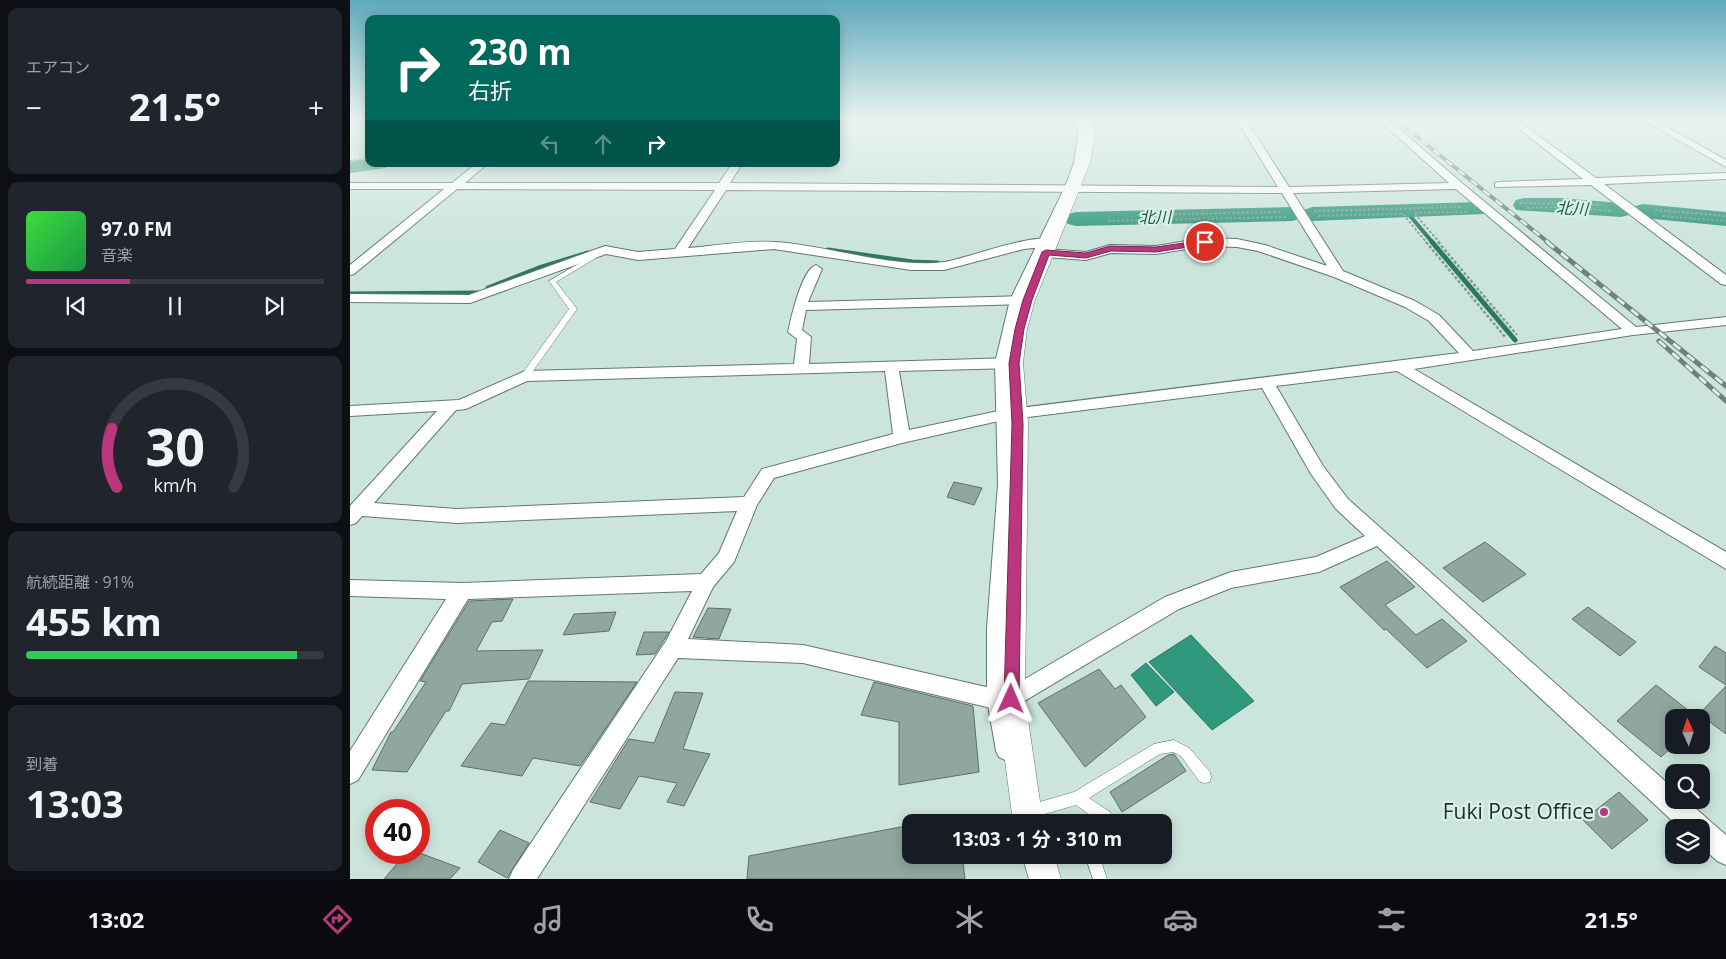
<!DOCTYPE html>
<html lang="ja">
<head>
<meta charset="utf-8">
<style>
  :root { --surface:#171b24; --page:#20242c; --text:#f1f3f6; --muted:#9ea1a6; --line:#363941; --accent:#ba377e }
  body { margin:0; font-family:"Open Sans","Noto Sans JP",sans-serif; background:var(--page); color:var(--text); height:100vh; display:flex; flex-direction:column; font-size:19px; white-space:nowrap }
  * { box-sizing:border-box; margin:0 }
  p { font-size:16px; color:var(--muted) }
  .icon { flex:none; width:28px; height:28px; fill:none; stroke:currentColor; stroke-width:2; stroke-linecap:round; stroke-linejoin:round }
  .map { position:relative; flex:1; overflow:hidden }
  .details { display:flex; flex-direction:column; gap:8px; padding:8px; background:#0d0f14; width:350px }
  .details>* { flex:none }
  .banner { position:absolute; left:15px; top:15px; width:475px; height:152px; border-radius:10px; box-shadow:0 2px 12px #0003; background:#00695c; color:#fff; overflow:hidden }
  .needle { width:32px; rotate:357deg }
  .fabs { position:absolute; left:1315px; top:709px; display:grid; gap:10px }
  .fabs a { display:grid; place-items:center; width:45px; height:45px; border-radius:10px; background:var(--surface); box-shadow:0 2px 12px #0003; font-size:25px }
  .speed { position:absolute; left:15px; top:799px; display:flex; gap:10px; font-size:25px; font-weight:700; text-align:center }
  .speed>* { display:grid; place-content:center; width:65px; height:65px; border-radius:50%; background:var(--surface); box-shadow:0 2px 12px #0003; line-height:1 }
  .speed .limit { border:8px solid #d22; background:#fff; color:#111 }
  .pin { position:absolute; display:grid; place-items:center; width:42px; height:42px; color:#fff; margin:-21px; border:2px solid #fff; border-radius:50%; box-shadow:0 1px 5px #0007 }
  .me { position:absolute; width:55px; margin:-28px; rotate:1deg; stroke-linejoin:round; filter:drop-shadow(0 0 4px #0008) }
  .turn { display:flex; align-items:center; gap:18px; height:105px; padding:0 20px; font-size:22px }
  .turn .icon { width:65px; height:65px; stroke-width:2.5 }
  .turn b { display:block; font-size:35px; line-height:42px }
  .lanes { display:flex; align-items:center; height:48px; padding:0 20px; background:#0003; justify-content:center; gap:25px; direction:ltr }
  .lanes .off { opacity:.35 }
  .big { font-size:38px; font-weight:700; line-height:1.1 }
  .details .card { flex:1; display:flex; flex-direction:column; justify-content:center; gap:8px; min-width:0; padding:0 18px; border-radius:10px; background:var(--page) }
  .details .dial { align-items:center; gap:0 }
  .dial svg { height:130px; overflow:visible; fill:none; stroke:var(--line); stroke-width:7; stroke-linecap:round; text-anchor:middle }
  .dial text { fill:var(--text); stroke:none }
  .song { display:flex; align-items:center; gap:15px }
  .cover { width:60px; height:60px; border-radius:8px; background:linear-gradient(135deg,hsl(120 70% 55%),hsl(140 70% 35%)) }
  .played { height:5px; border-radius:2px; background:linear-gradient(90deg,var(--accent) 35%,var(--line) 35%) }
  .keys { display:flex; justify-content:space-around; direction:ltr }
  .heat { display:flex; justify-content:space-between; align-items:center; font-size:28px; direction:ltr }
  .charge { height:8px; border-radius:4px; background:linear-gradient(90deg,#34c759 91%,var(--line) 0) }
  .trip { position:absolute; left:552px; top:814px; width:270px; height:50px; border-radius:10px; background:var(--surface); box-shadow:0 2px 12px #0003; font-weight:700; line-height:50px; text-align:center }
  .dock { display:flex; height:80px; justify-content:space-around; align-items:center; background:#090b0e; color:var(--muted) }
  .dock .icon { width:35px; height:35px }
  .dock .selected { color:var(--accent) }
  .dock b { font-size:22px; color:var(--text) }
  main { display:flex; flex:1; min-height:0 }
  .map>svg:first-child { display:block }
  .water { fill:#30987c; stroke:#2d7864 }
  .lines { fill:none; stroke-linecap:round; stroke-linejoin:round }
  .stream-far1 { stroke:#2d7864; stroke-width:4 }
  .stream { stroke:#2d7864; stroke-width:5 }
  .river { fill:#30987c; fill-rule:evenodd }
  .building { fill:#8fa79e; stroke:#5a7169 }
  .service-casing { stroke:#627870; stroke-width:1 }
  .pedestrian-casing { stroke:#627870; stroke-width:2 }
  .minor-casing { stroke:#627870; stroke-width:2 }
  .tertiary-casing { stroke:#627870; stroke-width:1 }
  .path-far1 { stroke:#869992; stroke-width:2; stroke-dasharray:2.5 2; stroke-linecap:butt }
  .path { stroke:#869992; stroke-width:2.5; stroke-dasharray:3 2; stroke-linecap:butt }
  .service { fill:#fff; fill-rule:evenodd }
  .pedestrian { fill:#fff; fill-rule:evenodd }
  .minor { fill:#fff; fill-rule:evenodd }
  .tertiary { fill:#fff; fill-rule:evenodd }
  .rail-far1-casing { stroke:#70817a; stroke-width:4 }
  .rail-casing { stroke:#70817a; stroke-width:5 }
  .rail-far1 { stroke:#d9f2e9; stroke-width:2.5; stroke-dasharray:8; stroke-linecap:butt }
  .rail { stroke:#d9f2e9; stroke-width:3; stroke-dasharray:9; stroke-linecap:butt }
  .route { fill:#ba377e; stroke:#792452 }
  .poi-dot { fill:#ba377e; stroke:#d9f2e9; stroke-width:2 }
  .labels { text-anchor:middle; stroke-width:4.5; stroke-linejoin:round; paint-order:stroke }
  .far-water-label { font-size:16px; font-style:italic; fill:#1e5545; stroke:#d9f2e9 }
  .near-poi-label { font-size:21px; fill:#252f2b; stroke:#d9f2e9; text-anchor:end }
</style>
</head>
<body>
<main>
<section class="details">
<div class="card"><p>エアコン</p>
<div class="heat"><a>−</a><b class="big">21.5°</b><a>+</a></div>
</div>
<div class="card">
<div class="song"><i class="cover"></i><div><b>97.0 FM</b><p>音楽</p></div></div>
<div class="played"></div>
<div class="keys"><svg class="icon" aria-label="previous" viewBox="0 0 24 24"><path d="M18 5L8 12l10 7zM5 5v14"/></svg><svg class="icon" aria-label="pause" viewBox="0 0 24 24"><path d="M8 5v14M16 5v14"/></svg><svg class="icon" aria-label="next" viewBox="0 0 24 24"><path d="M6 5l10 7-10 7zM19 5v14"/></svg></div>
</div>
<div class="card dial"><svg viewBox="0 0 100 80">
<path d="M14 69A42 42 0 1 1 86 69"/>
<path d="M14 69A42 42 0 0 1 11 33" stroke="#ba377e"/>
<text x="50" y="56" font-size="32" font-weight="700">30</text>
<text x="50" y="72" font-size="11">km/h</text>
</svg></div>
<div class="card"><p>航続距離 · 91%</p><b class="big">455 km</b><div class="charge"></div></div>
<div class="card"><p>到着</p><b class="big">13:03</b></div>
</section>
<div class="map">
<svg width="1376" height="879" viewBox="0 0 1376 879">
  <rect width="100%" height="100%" fill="#cce5dc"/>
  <path class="water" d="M841 635 904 701 862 730 799 662Z
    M796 663 824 692 806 706 781 675Z"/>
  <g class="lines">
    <path class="stream-far1" d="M1056 211 1083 243"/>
    <path class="stream" d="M1082 242 1165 340
      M478 250 562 262 588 263
      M138 288 189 268 238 253
      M0 294 128 293"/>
    <path class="river" d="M19 159V164H39L35 168 0 173V161Z
      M1174 198H1211L1271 203 1279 205 1282 210 1285 206 1293 204 1376 212V226L1293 218 1285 216 1282 211 1279 215 1271 217 1166 210 1163 205 1166 200Z
      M1127 202 1135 204 1139 209 1135 214 962 221 952 217 943 221 726 226 718 224 714 219 718 214 726 212 943 207 952 211 962 207Z"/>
  </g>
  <path class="building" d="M604 482 632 488 624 505 597 497Z
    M1135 542 1176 574 1133 602 1093 568Z
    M1037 561 1065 587 1035 605 1066 635 1092 619 1117 641 1077 668 1036 629 1034 630 990 587Z
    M163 599 152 621 142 622 126 651 193 650 179 679 112 684 99 711H96L57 772 22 770 41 732H43L76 682 70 681 119 601Z
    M1238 607 1286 642 1270 656 1222 619Z
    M358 608 381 609 369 639 343 637Z
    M266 612 259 631 213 635 224 614Z
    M294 632H319L305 654 286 655Z
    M1365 646 1376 653V685L1349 667Z
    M749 669 765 689 771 685 796 717 735 767 688 703Z
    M178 681 287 682 230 766 183 758 172 776 111 766 141 723 155 725Z
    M524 682 623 706 629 772 549 785V722L511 715Z
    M1306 685 1348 718H1324V745L1311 757 1267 721Z
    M1376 686V734L1349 714Z
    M325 692 353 693 333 749 360 754 334 806 317 802 327 783 289 776 270 809 240 802 279 739 304 743Z
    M824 754 836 771 772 812 760 792 818 755Z
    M1269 792 1298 820 1262 849 1233 820Z
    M561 825V855H612L615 879H397L399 856Z
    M150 830 179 843 157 878 128 862Z
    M57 852H67L110 868 100 879H34Z"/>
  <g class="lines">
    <g class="service-casing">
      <path id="service" d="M247 253 249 254V256L206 282 227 309 178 378H172L171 376 172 374 219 309 199 281Z
        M824 740 839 748 860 772 861 777 860 782 855 783 850 782 831 756 823 752 810 754 739 798 760 812 762 817 759 822H747V820L726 805 681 818 676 816 674 811 676 806 724 792 804 744Z
        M735 855H749L757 879H743Z"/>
    </g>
    <g class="pedestrian-casing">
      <path id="pedestrian" d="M725 120H733L736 135 732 163 723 187 670 300 657 363 662 484 653 628V699L664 751 661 757 655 760 649 757 646 751 637 699V628L648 484 645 363 660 300 715 187 724 163 728 135Z"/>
    </g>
    <g class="minor-casing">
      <path id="minor" d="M887 120H896L939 187 1099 183 1029 120H1039L1113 184 1286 327 1376 317V325L1283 335 1064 369 1376 552V569L1047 371 926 386 973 466 998 499 1324 789V800H1336L1376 835V865L1367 861 1351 846V828H1330L1027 546 969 572 881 588 829 609 661 709H645L453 663 328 658 187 879H159L163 870 316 641 342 591 118 599 8 780 0 784V751L96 599 0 596V580L112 583 351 574 369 553 387 511 107 523 12 516 6 523 0 525V506L87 411 0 416V406L109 400 175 371 444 364 447 339 438 332C441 318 452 269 466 265L472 269 458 302 677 296 684 300 677 304 456 310 452 330 461 337 459 364 664 358 671 363 664 368 549 371 559 430 653 410 1109 353 1079 321 1055 307 984 277 908 251 887 247 855 246 806 254 761 253 736 260 696 257 690 253 696 249 736 252 760 245 806 246 855 238 887 239 915 245 977 266 932 193 376 190 338 248C366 246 397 240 425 242 477 245 543 269 594 262 613 260 695 228 707 242L701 246 674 249 594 270H561L424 249 288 260 256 254 120 303 0 302V294L119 295 255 246 288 252 325 249 365 190 107 189 4 274 0 275V265L94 189H0V183H102L126 164H137L115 183H369L382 164H392L380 183 928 187ZM1106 189 1272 329 1123 351 1089 315 1065 301 993 271 943 193ZM535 371 543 434 412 469 394 497 107 509 24 503 106 410 116 409 177 381ZM912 388 961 474 986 509 1015 536 966 557 881 572 815 597 658 689H645L453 645 338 639 363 587 384 562 407 505 424 478 552 443 653 420Z
        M1158 120H1167L1246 178 1376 173V179L1254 184 1376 275V285L1371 284 1241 185 1145 187V183L1149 182 1233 179Z
        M1293 120H1304L1376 160V167Z"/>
    </g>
    <g class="tertiary-casing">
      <path id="tertiary" d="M730 120H742L745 135 740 163 685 300 677 329 673 363 678 424 675 699 693 822H663L647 699 658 424 655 363 661 329 669 300 728 163 733 135Z
        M672 855H704L711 879H679Z"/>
    </g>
    <path class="path-far1" d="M0 161 19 158
      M0 171 50 164
      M1170 203 1252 205
      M1177 208 1213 207 1261 211
      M1305 210 1376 216
      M964 211 1113 207
      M788 215 933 212
      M968 216 1053 214 1077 243
      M1312 216 1376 221
      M758 221 937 217
      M1090 243 1064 213 1118 212"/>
    <path class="path" d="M1076 242 1156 338
      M1088 242 1167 335"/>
    <use href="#service" class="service"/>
    <use href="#pedestrian" class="pedestrian"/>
    <use href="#minor" class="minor"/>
    <use href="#tertiary" class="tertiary"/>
    <g class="rail-far1-casing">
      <path id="rail-far1" d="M1046 120 1199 243"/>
    </g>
    <g class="rail-casing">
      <path id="rail" d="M1197 242 1376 386
        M1309 341 1376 401"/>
    </g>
    <use href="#rail-far1" class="rail-far1"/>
    <use href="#rail" class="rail"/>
  </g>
  <linearGradient id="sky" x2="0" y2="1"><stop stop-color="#5ea9bd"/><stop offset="0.49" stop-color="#e8f3ef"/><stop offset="1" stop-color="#e8f3ef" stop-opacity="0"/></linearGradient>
  <rect width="1376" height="243" fill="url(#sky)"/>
  <path class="route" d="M855 240H858V244L806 252 761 251 736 258 699 255 682 300 674 329 669 363 673 424 669 699 667 704 661 706 656 704 654 699 662 424 659 363 665 329 673 300 692 252 696 250 736 253 760 246 806 247Z"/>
  <circle class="poi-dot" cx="1254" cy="812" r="5"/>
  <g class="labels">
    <g class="far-water-label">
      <text transform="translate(1222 208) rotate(3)" y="6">北川</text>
      <text transform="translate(805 217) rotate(-1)" y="6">北川</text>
    </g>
    <g class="near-poi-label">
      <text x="1244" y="819">Fuki Post Office</text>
    </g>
  </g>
</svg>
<div class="fabs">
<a><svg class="needle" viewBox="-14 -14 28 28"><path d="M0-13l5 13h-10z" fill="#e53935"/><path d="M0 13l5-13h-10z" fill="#9ea1a6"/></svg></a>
<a><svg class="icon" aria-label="search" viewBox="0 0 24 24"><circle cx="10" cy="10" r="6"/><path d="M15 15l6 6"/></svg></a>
<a><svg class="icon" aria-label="layers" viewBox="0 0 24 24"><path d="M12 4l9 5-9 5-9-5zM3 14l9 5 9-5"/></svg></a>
</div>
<div class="speed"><div class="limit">40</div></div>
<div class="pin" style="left:855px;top:242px;background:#d93025"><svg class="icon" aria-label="arrive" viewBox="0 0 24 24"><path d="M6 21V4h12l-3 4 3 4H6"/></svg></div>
<svg class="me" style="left:661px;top:699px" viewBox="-20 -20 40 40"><path d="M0-17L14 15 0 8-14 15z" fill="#ba377e" stroke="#fff" stroke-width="4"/></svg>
<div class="trip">13:03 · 1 分 · 310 m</div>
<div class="banner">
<div class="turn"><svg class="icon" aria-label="right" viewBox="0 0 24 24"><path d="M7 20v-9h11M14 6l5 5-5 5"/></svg><div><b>230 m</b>右折</div></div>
<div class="lanes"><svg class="icon off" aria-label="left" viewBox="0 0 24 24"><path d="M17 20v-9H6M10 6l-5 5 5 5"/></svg><svg class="icon off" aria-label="ahead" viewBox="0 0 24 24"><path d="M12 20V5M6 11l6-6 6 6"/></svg><svg class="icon" aria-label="right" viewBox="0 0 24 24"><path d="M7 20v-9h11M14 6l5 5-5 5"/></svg></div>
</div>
</div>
</main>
<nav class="dock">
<b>13:02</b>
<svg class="icon selected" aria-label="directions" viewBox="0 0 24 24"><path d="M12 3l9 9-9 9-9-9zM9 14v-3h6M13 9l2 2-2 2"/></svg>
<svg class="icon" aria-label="music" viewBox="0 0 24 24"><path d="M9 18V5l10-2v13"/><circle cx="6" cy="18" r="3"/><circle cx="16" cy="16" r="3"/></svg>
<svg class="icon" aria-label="phone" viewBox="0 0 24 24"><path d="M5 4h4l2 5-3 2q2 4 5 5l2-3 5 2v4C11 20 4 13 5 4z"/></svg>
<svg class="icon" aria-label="climate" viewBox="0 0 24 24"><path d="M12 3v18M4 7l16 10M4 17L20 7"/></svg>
<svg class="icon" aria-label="car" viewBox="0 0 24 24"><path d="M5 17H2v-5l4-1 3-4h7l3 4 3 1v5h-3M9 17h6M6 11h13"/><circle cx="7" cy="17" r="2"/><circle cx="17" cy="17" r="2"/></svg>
<svg class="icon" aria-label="filters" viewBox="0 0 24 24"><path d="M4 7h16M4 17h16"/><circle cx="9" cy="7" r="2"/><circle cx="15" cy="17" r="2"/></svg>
<b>21.5°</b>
</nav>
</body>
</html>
